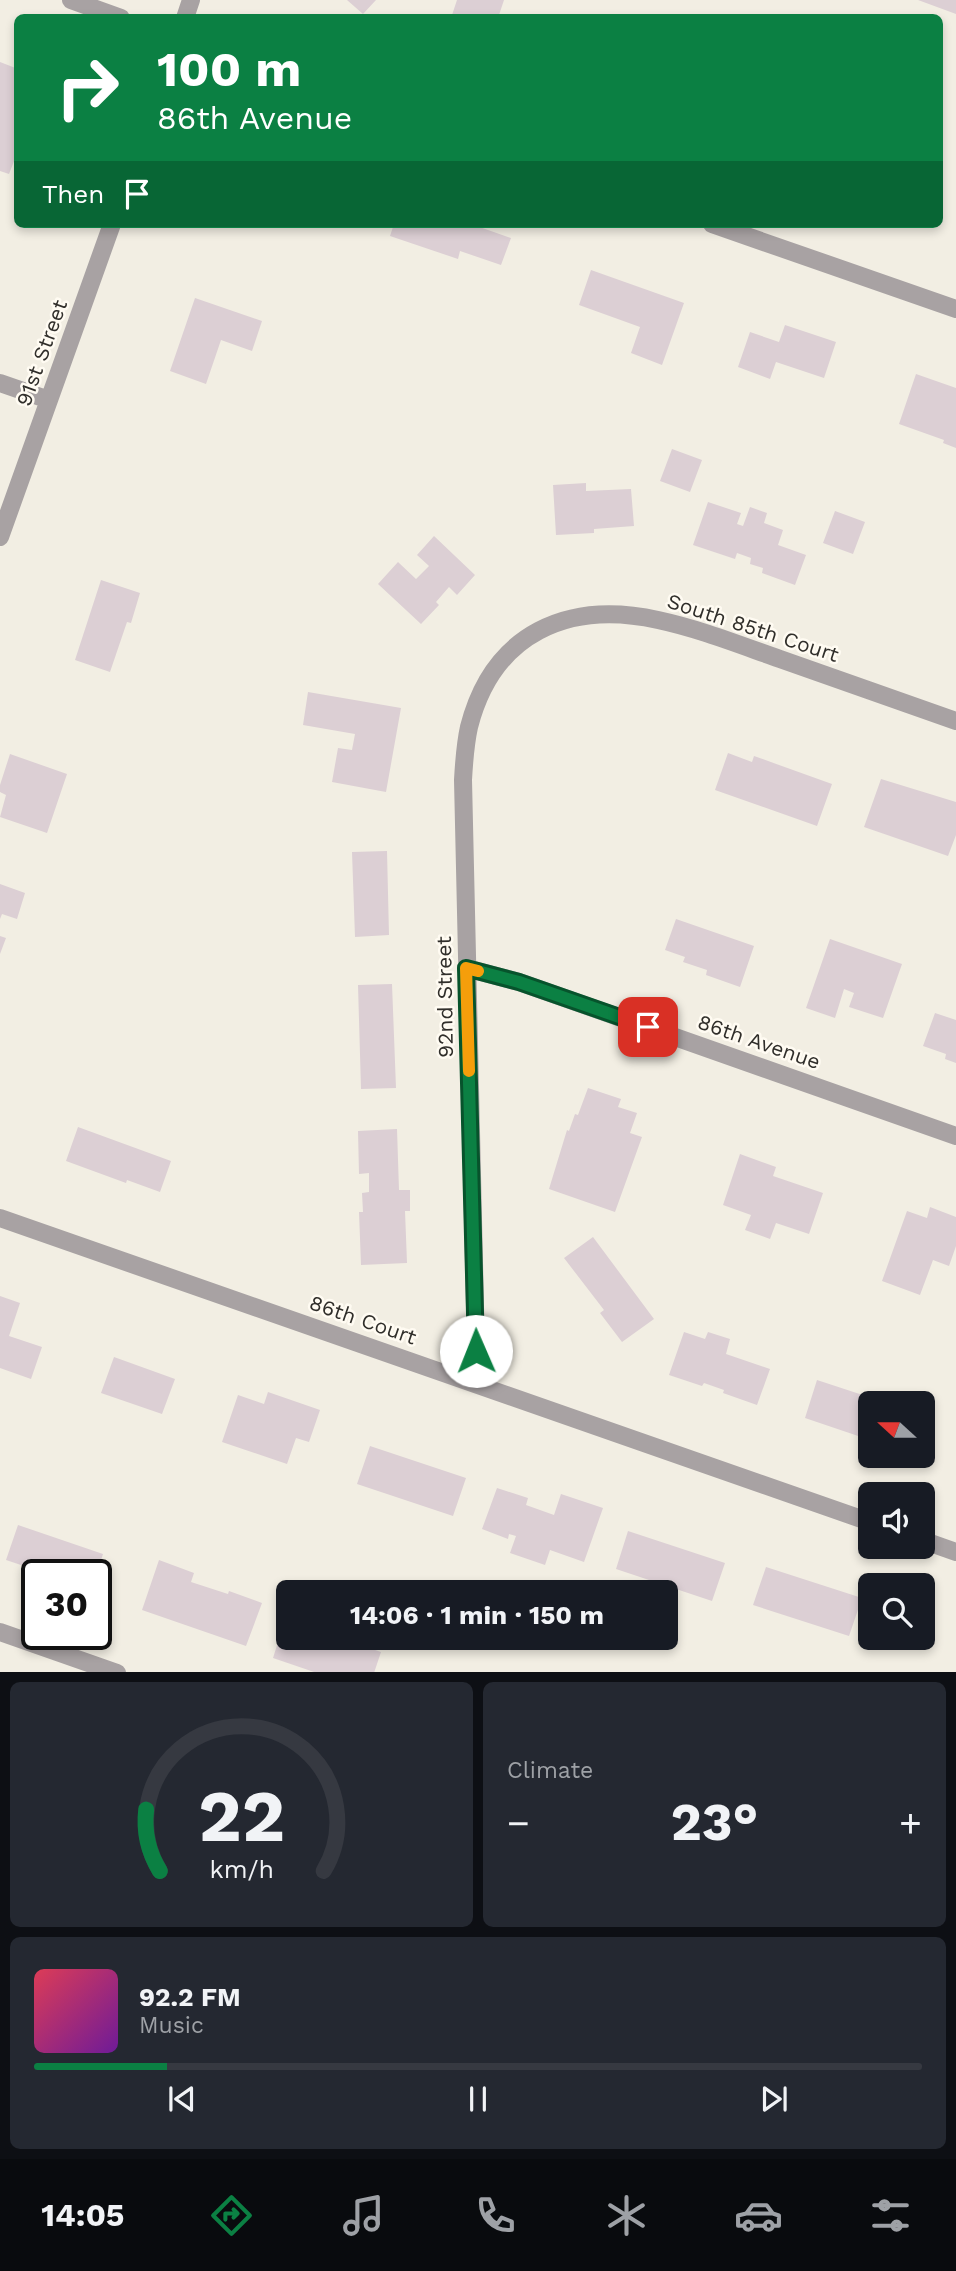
<!DOCTYPE html>
<html lang="en">
<head>
<meta charset="utf-8">
<style>
  :root { --surface:#171b24; --page:#242831; --text:#f1f3f6; --muted:#9ea1a6; --line:#363941; --accent:#0b8043 }
  body { margin:0; font-family:"Work Sans",sans-serif; background:var(--page); color:var(--text); height:100vh; display:flex; flex-direction:column; font-size:26px; white-space:nowrap }
  * { box-sizing:border-box; margin:0 }
  p { font-size:23px; color:var(--muted) }
  .icon { flex:none; width:38px; height:38px; fill:none; stroke:currentColor; stroke-width:2; stroke-linecap:round; stroke-linejoin:round }
  .map { position:relative; height:1672px; overflow:hidden }
  .sheet { display:flex; flex-direction:column; gap:10px; padding:10px; background:#0d0f14; flex:1 }
  .sheet>* { flex:none }
  .top-card { position:absolute; left:14px; top:14px; width:929px; height:214px; border-radius:10px; box-shadow:0 4px 10px #0003; background:#0b8043; color:#fff; overflow:hidden }
  .needle { width:46px; rotate:291deg }
  .buttons { position:absolute; left:858px; top:1391px; display:grid; gap:14px }
  .buttons a { display:grid; place-items:center; width:77px; height:77px; border-radius:10px; background:var(--surface); box-shadow:0 4px 10px #0003; font-size:35px }
  .speed { position:absolute; left:21px; top:1559px; display:flex; gap:14px; font-size:35px; font-weight:700; text-align:center }
  .speed>* { display:grid; place-content:center; width:91px; height:91px; border-radius:50%; background:var(--surface); box-shadow:0 4px 10px #0003; line-height:1 }
  .speed .limit { border:4px solid #111; border-radius:10px; background:#fff; color:#111 }
  .pin { position:absolute; display:grid; place-items:center; width:60px; height:60px; color:#fff; margin:-30px; border-radius:14px; box-shadow:0 4px 10px #0006 }
  .me { position:absolute; width:77px; margin:-38px; rotate:359deg; stroke-linejoin:round; filter:drop-shadow(0 0 5px #0008) }
  .turn { display:flex; align-items:center; gap:24px; height:147px; padding:0 28px; font-size:32px }
  .turn .icon { width:91px; height:91px; stroke-width:2.5 }
  .turn b { display:block; font-size:49px; line-height:60px }
  .then { display:flex; align-items:center; height:66px; padding:0 28px; background:#0003; gap:14px; font-size:26px }
  .big { font-size:52px; font-weight:700; line-height:1.1 }
  .sheet .widget { flex:1; display:flex; flex-direction:column; justify-content:center; gap:10px; min-width:0; padding:0 24px; border-radius:10px; background:var(--page) }
  .sheet .dial { align-items:center; gap:0 }
  .dial svg { height:182px; overflow:visible; fill:none; stroke:var(--line); stroke-width:7; stroke-linecap:round; text-anchor:middle }
  .dial text { fill:var(--text); stroke:none }
  .song { display:flex; align-items:center; gap:21px }
  .cover { width:84px; height:84px; border-radius:10px; background:linear-gradient(135deg,hsl(350 70% 55%),hsl(280 70% 35%)) }
  .played { height:7px; border-radius:4px; background:linear-gradient(90deg,var(--accent) 15%,var(--line) 15%) }
  .keys { display:flex; justify-content:space-around; direction:ltr }
  .heat { display:flex; justify-content:space-between; align-items:center; font-size:38px; direction:ltr }
  .sheet .tiles { flex:1; display:grid; gap:10px; grid-template-columns:1fr 1fr }
  .widget:last-child { grid-column:span 2 }
  .trip { position:absolute; left:276px; top:1580px; width:402px; height:70px; border-radius:10px; background:var(--surface); box-shadow:0 4px 10px #0003; font-weight:700; line-height:70px; text-align:center }
  .menu { display:flex; height:112px; justify-content:space-around; align-items:center; background:#090b0e; color:var(--muted) }
  .menu .icon { width:49px; height:49px }
  .menu .selected { color:var(--accent) }
  .menu b { font-size:32px; color:var(--text) }
  .map>svg:first-child { display:block }
  .building { fill:#dccfd4 }
  .lines { fill:none; stroke-linecap:round; stroke-linejoin:round }
  .minor { stroke:#a8a2a3; stroke-width:18 }
  .route-casing { stroke:#07532c; stroke-width:18 }
  .route { stroke:#0b8043; stroke-width:12 }
  .slow { stroke:#f59e0b; stroke-width:12 }
  .labels { text-anchor:middle; stroke-width:5; stroke-linejoin:round; paint-order:stroke }
  .street-label { font-size:21px; fill:#302e2a; stroke:#fffbf2 }
</style>
</head>
<body>
<div class="map">
<svg width="956" height="1673" viewBox="0 0 956 1673">
  <rect width="100%" height="100%" fill="#f2eee3"/>
  <path class="building" d="M347 0H376L363 14Z
    M457 0H504L498 18H451Z
    M918 0H956V14Z
    M0 62 18 69V151L9 174 0 171Z
    M394 224H471L511 238 501 265 460 251 458 259 390 236Z
    M591 270 684 303 662 365 631 353 640 327 579 305Z
    M195 298 262 321 252 351 221 340 206 384 170 371Z
    M785 325 836 342 824 378 776 362 770 379 738 367 750 332 779 342Z
    M916 374 956 388V448L943 443 944 440 899 424Z
    M672 449 702 460 690 492 660 481Z
    M586 483V491L631 489 634 526 594 529V533L556 535 553 485Z
    M708 502 741 513 737 524 743 526 750 507 767 513 764 523 783 530 778 545 806 555 795 585 762 573 763 568 750 564 751 558 737 553 735 559 693 545Z
    M835 511 865 522 853 554 823 543Z
    M434 536 475 575 457 595 449 587 436 602 439 605 421 624 378 584 398 562 416 579 429 566 417 555Z
    M101 580 140 593 131 623 127 622 110 672 75 660Z
    M308 692 401 708 386 792 332 782 338 748 352 750 355 734 303 725Z
    M728 753 752 762 754 756 832 784 817 826 715 790Z
    M10 754 67 774 47 833 0 817 6 795 0 792V785Z
    M881 779 956 802V835L948 856 864 827Z
    M387 851 389 935 355 937 352 852Z
    M0 884 25 893 17 919 2 914 0 919Z
    M676 919 754 946 740 987 706 975 707 970 683 962 685 957 665 950Z
    M0 936 6 938 0 954Z
    M830 939 902 964 883 1018 849 1007 854 993 844 989 835 1018 806 1008Z
    M392 984 396 1088 361 1089 358 985Z
    M935 1013 956 1020V1063L945 1059 946 1054 923 1046Z
    M588 1088 621 1099 618 1107 637 1113 630 1133 642 1137 615 1212 549 1189 567 1130 569 1131 575 1114 578 1115Z
    M78 1127 171 1161 160 1192 127 1180 126 1183 66 1161Z
    M397 1129 399 1190H410V1211H405L407 1263 361 1265 359 1212H363L362 1193 369 1192V1173L359 1174 358 1131Z
    M740 1154 776 1167 773 1176 823 1193 809 1234 776 1223 770 1239 745 1230 751 1215 723 1205Z
    M930 1207 956 1217V1246L949 1266 933 1260 920 1295 882 1281 907 1211 927 1218Z
    M593 1237 654 1319 622 1342 600 1313 604 1310 564 1258Z
    M0 1296 20 1303 9 1336 42 1347 31 1379 0 1368Z
    M684 1332 705 1339 708 1332 730 1339 726 1354 770 1369 757 1405 723 1393 724 1390 704 1383 702 1386 669 1375Z
    M114 1357 175 1379 162 1414 101 1393Z
    M817 1380 887 1403 870 1404V1440L805 1418Z
    M268 1392 320 1410 309 1442 296 1438 287 1464 222 1442 238 1395 264 1404Z
    M370 1446 466 1478 453 1516 357 1484Z
    M497 1488 528 1498 526 1505 554 1515 561 1494 603 1508 584 1562 550 1550 545 1565 510 1553 516 1536 509 1534 508 1539 482 1529Z
    M18 1525 103 1554 96 1575H51L6 1560Z
    M628 1531 725 1563 712 1601 616 1569Z
    M159 1560 194 1573 191 1582 228 1594 229 1591 262 1603 246 1646 142 1610Z
    M766 1567 862 1598 849 1636 753 1605Z
    M285 1620 289 1621V1638H340L381 1652 374 1673H317L273 1658Z"/>
  <g class="lines">
    <path class="minor" d="M71 0 121 18
      M185 18 191 0
      M712 224 956 309
      M0 383 49 400
      M0 537 112 224
      M466 968 519 982 956 1136
      M0 1218 870 1522
      M471 1382 476 1351 463 780C464 762 465 745 469 727 493 633 568 600 658 620 700 629 740 645 780 659 839 680 897 700 956 721
      M922 1540 956 1552
      M0 1632 117 1673"/>
  </g>
  <g class="lines">
    <g class="route-casing">
      <path id="route" d="M476 1351 466 968 519 982 648 1027"/>
    </g>
    <use href="#route" class="route"/>
    <path class="slow" d="M469 1071 466 968 478 971"/>
  </g>
  <g class="labels">
    <g class="street-label">
      <text transform="translate(42 353) rotate(-70)" y="7">91st Street</text>
      <text transform="translate(753 628) rotate(18)" y="7">South 85th Court</text>
      <text transform="translate(445 997) rotate(-91)" y="7">92nd Street</text>
      <text transform="translate(759 1042) rotate(19)" y="7">86th Avenue</text>
      <text transform="translate(363 1320) rotate(19)" y="7">86th Court</text>
    </g>
  </g>
</svg>
<div class="buttons">
<a><svg class="needle" viewBox="-14 -14 28 28"><path d="M0-13l5 13h-10z" fill="#e53935"/><path d="M0 13l5-13h-10z" fill="#9ea1a6"/></svg></a>
<a><svg class="icon" aria-label="sound" viewBox="0 0 24 24"><path d="M4 9h4l5-4v14l-5-4H4zM17 9q2 3 0 6"/></svg></a>
<a><svg class="icon" aria-label="search" viewBox="0 0 24 24"><circle cx="10" cy="10" r="6"/><path d="M15 15l6 6"/></svg></a>
</div>
<div class="speed"><div class="limit">30</div></div>
<div class="pin" style="left:648px;top:1027px;background:#d93025"><svg class="icon" aria-label="arrive" viewBox="0 0 24 24"><path d="M6 21V4h12l-3 4 3 4H6"/></svg></div>
<svg class="me" style="left:476px;top:1351px" viewBox="-20 -20 40 40"><circle r="19" fill="#fff"/><path d="M0-13L10 11 0 6-10 11z" fill="#0b8043"/></svg>
<div class="trip">14:06 · 1 min · 150 m</div>
<div class="top-card">
<div class="turn"><svg class="icon" aria-label="right" viewBox="0 0 24 24"><path d="M7 20v-9h11M14 6l5 5-5 5"/></svg><div><b>100 m</b>86th Avenue</div></div>
<div class="then">Then<svg class="icon" aria-label="arrive" viewBox="0 0 24 24"><path d="M6 21V4h12l-3 4 3 4H6"/></svg></div>
</div>
</div>
<section class="sheet">
<div class="tiles">
<div class="widget dial"><svg viewBox="0 0 100 80">
<path d="M14 69A42 42 0 1 1 86 69"/>
<path d="M14 69A42 42 0 0 1 8 42" stroke="#0b8043"/>
<text x="50" y="56" font-size="32" font-weight="700">22</text>
<text x="50" y="72" font-size="11">km/h</text>
</svg></div>
<div class="widget"><p>Climate</p>
<div class="heat"><a>−</a><b class="big">23°</b><a>+</a></div>
</div>
<div class="widget">
<div class="song"><i class="cover"></i><div><b>92.2 FM</b><p>Music</p></div></div>
<div class="played"></div>
<div class="keys"><svg class="icon" aria-label="previous" viewBox="0 0 24 24"><path d="M18 5L8 12l10 7zM5 5v14"/></svg><svg class="icon" aria-label="pause" viewBox="0 0 24 24"><path d="M8 5v14M16 5v14"/></svg><svg class="icon" aria-label="next" viewBox="0 0 24 24"><path d="M6 5l10 7-10 7zM19 5v14"/></svg></div>
</div>
</div>
</section>
<nav class="menu">
<b>14:05</b>
<svg class="icon selected" aria-label="directions" viewBox="0 0 24 24"><path d="M12 3l9 9-9 9-9-9zM9 14v-3h6M13 9l2 2-2 2"/></svg>
<svg class="icon" aria-label="music" viewBox="0 0 24 24"><path d="M9 18V5l10-2v13"/><circle cx="6" cy="18" r="3"/><circle cx="16" cy="16" r="3"/></svg>
<svg class="icon" aria-label="phone" viewBox="0 0 24 24"><path d="M5 4h4l2 5-3 2q2 4 5 5l2-3 5 2v4C11 20 4 13 5 4z"/></svg>
<svg class="icon" aria-label="climate" viewBox="0 0 24 24"><path d="M12 3v18M4 7l16 10M4 17L20 7"/></svg>
<svg class="icon" aria-label="car" viewBox="0 0 24 24"><path d="M5 17H2v-5l4-1 3-4h7l3 4 3 1v5h-3M9 17h6M6 11h13"/><circle cx="7" cy="17" r="2"/><circle cx="17" cy="17" r="2"/></svg>
<svg class="icon" aria-label="filters" viewBox="0 0 24 24"><path d="M4 7h16M4 17h16"/><circle cx="9" cy="7" r="2"/><circle cx="15" cy="17" r="2"/></svg>
</nav>
</body>
</html>
